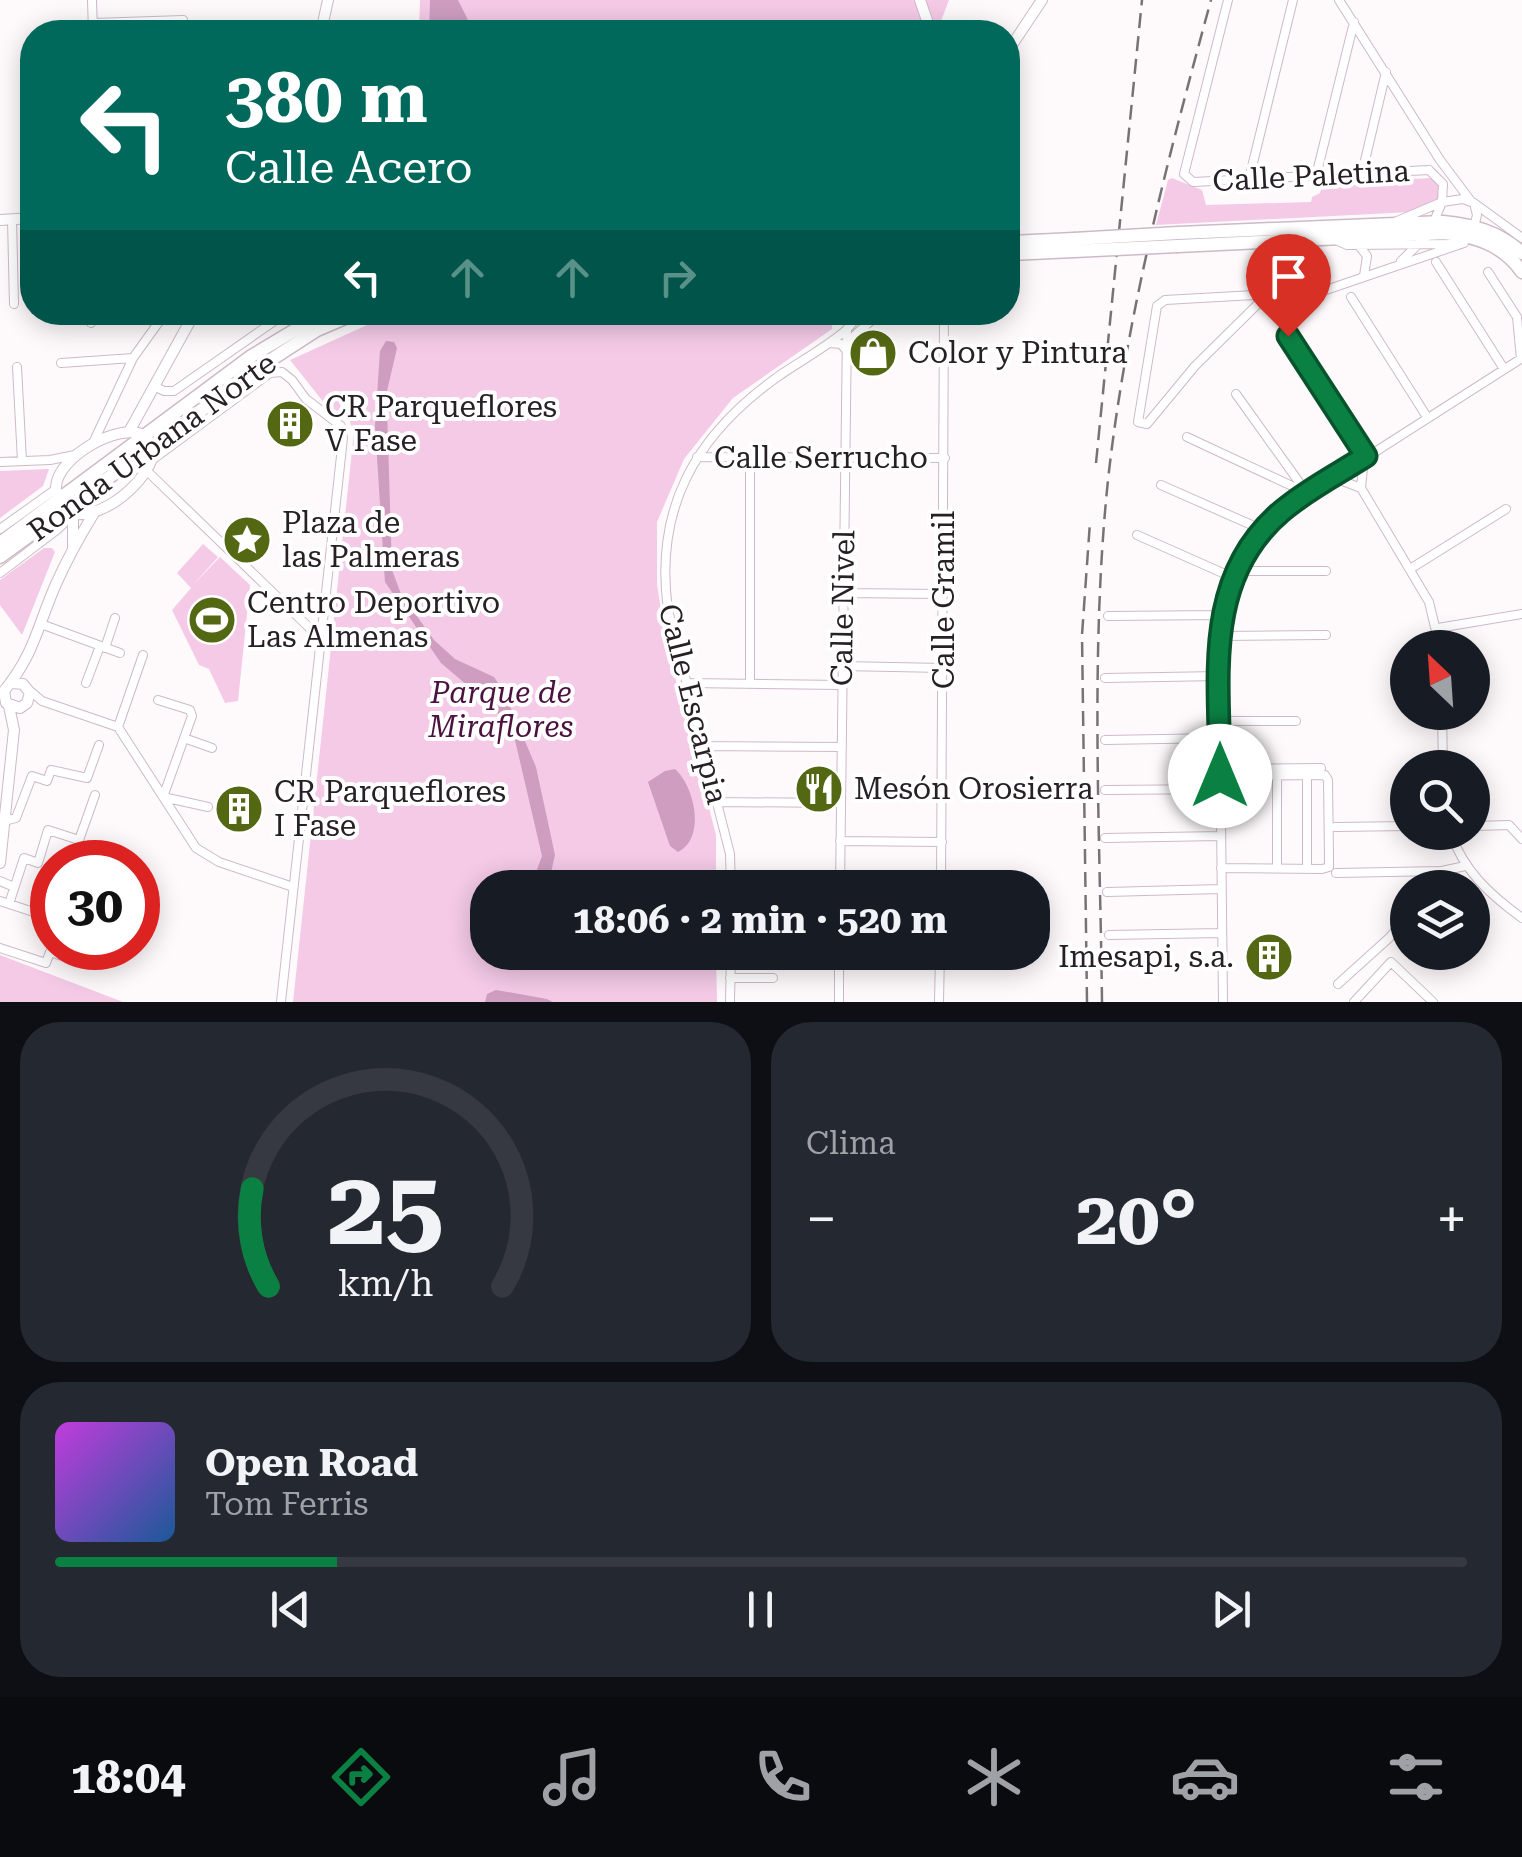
<!DOCTYPE html>
<html lang="es">
<head>
<meta charset="utf-8">
<style>
  :root { --surface:#171b24; --page:#242831; --text:#f1f3f6; --muted:#9ea1a6; --line:#363941; --accent:#0b8043 }
  body { margin:0; font-family:"Roboto Serif",serif; background:var(--page); color:var(--text); height:100vh; display:flex; flex-direction:column; font-size:38px; white-space:nowrap }
  * { box-sizing:border-box; margin:0 }
  p { font-size:32px; color:var(--muted) }
  .icon { flex:none; width:55px; height:55px; fill:none; stroke:currentColor; stroke-width:2; stroke-linecap:round; stroke-linejoin:round }
  .map { position:relative; height:1002px; overflow:hidden }
  .details { display:flex; flex-direction:column; gap:20px; padding:20px; background:#0d0f14; flex:1 }
  .details>* { flex:none }
  .top-card { position:absolute; left:20px; top:20px; width:1000px; height:305px; border-radius:40px; box-shadow:0 5px 25px #0003; background:#00695c; color:#fff; overflow:hidden }
  .needle { width:65px; rotate:335deg }
  .tools { position:absolute; left:1390px; top:630px; display:grid; gap:20px }
  .tools a { display:grid; place-items:center; width:100px; height:100px; border-radius:50%; background:var(--surface); box-shadow:0 5px 25px #0003; font-size:50px }
  .speed { position:absolute; left:30px; top:840px; display:flex; gap:20px; font-size:50px; font-weight:700; text-align:center }
  .speed>* { display:grid; place-content:center; width:130px; height:130px; border-radius:50%; background:var(--surface); box-shadow:0 5px 25px #0003; line-height:1 }
  .speed .limit { border:15px solid #d22; background:#fff; color:#111 }
  .pin { position:absolute; display:grid; place-items:center; width:85px; height:85px; color:#fff; margin:-102px -42px; border-radius:50% 50% 50% 0; rotate:-45deg; box-shadow:0 0 10px #0007 }
  .pin .icon { rotate:45deg }
  .me { position:absolute; width:110px; margin:-55px; rotate:0deg; stroke-linejoin:round; filter:drop-shadow(0 0 8px #0008) }
  .turn { display:flex; align-items:center; gap:35px; height:210px; padding:0 40px; font-size:45px }
  .turn .icon { width:130px; height:130px; stroke-width:2.5 }
  .turn b { display:block; font-size:70px; line-height:85px }
  .lanes { display:flex; align-items:center; height:95px; padding:0 40px; background:#0003; justify-content:center; gap:50px; direction:ltr }
  .lanes .off { opacity:.35 }
  .big { font-size:75px; font-weight:700; line-height:1.1 }
  .details .tile { flex:1; display:flex; flex-direction:column; justify-content:center; gap:15px; min-width:0; padding:0 35px; border-radius:40px; background:var(--page) }
  .details .dial { align-items:center; gap:0 }
  .dial svg { height:260px; overflow:visible; fill:none; stroke:var(--line); stroke-width:7; stroke-linecap:round; text-anchor:middle }
  .dial text { fill:var(--text); stroke:none }
  .song { display:flex; align-items:center; gap:30px }
  .cover { width:120px; height:120px; border-radius:15px; background:linear-gradient(135deg,hsl(290 70% 55%),hsl(210 70% 35%)) }
  .played { height:10px; border-radius:5px; background:linear-gradient(90deg,var(--accent) 20%,var(--line) 20%) }
  .keys { display:flex; justify-content:space-around; direction:ltr }
  .heat { display:flex; justify-content:space-between; align-items:center; font-size:55px; direction:ltr }
  .details .tiles { flex:1; display:grid; gap:20px; grid-template-columns:1fr 1fr }
  .tile:last-child { grid-column:span 2 }
  .trip { position:absolute; left:470px; top:870px; width:580px; height:100px; border-radius:40px; background:var(--surface); box-shadow:0 5px 25px #0003; font-weight:700; line-height:100px; text-align:center }
  .tabs { display:flex; height:160px; justify-content:space-around; align-items:center; background:#090b0e; color:var(--muted) }
  .tabs .icon { width:70px; height:70px }
  .tabs .selected { color:var(--accent) }
  .tabs b { font-size:45px; color:var(--text) }
  .map>svg:first-child { display:block }
  .green { fill:#f4cae7 }
  .water { fill:#ce9dbf }
  .lines { fill:none; stroke-linecap:round; stroke-linejoin:round }
  .minor-casing { stroke:#cdbac7; stroke-width:10 }
  .tertiary-casing { stroke:#cdbac7; stroke-width:12 }
  .primary-casing { stroke:#cdbac7; stroke-width:15 }
  .minor { stroke:#fff; stroke-width:8 }
  .tertiary { stroke:#fff; stroke-width:10 }
  .primary { stroke:#fff; stroke-width:12 }
  .rail { stroke:#787276; stroke-width:2.5; stroke-dasharray:15 8; stroke-linecap:butt }
  .primary-bridge-casing { stroke:#cdbac7; stroke-width:15; stroke-linecap:butt }
  .primary-bridge { stroke:#fff; stroke-width:12 }
  .route-casing { stroke:#07532c; stroke-width:25 }
  .route { stroke:#0b8043; stroke-width:18 }
  .labels { text-anchor:middle; stroke-width:8; stroke-linejoin:round; paint-order:stroke }
  .street-label { font-size:30px; fill:#272025; stroke:#fff }
  .poi-label { font-size:30px; fill:#272025; stroke:#fff; text-anchor:start }
  .park-label { font-size:30px; font-style:italic; fill:#4b113f; stroke:#fff }
</style>
</head>
<body>
<div class="map">
<svg width="1522" height="1002" viewBox="0 0 1522 1002">
  <rect width="100%" height="100%" fill="#fefafc"/>
  <path class="green" d="M420 0H949L938 29 922 27 923 32H419Z
    M1172 178 1202 190 1206 205 1311 202 1312 197 1320 193 1323 183 1433 178 1438 182 1441 194 1436 201 1411 212 1156 225 1168 180Z
    M402 313H833L832 329 733 398 684 459 657 522V584L666 642 716 835V887L488 888V952L716 953 717 1002H293L354 432 348 417 325 404 290 360 387 316Z
    M49 469 43 486 0 518V471Z
    M203 544 218 557 192 586 220 557 250 585 238 701 225 703 209 669 199 665 172 610 191 588 177 573Z
    M44 548H52L55 552 22 635 0 605V580Z
    M0 955 123 1002H0Z"/>
  <path class="water" d="M430 0H458L474 32H429Z
    M386 341 394 342 397 348 387 391V409L392 570 401 594 434 640 455 659 494 677 504 692 536 767 555 855 550 877 541 887H525L535 875 542 856 515 740 495 709 441 663 385 582 375 426 380 351Z
    M675 769C695 787 706 838 678 852L670 846 648 782 665 771Z
    M496 990 547 999 553 1002H485L487 994Z"/>
  <g class="lines">
    <g class="minor-casing">
      <path id="minor" d="M92 0 93 32
        M1228 0 1184 174 1193 182 1429 170
        M1339 0 1440 160 1470 200
        M93 23 183 20
        M1362 173 1386 72
        M1316 176 1354 22
        M1249 179 1293 0
        M1474 203 1522 238
        M12 219 14 304
        M1397 221 1442 202 1443 184 1429 170
        M1336 240 1347 245 1456 244
        M1360 247 1367 256 1364 276
        M1401 261 1429 234 1442 202 1463 199 1474 203 1477 215 1473 231
        M1436 262 1504 369
        M1488 272 1517 317 1521 359
        M1269 293 1195 366 1147 424 1138 422 1157 306 1165 300 1323 291 1464 243
        M1351 297 1427 417
        M90 312 91 323
        M1289 336 1366 456
        M829 343 841 344 846 350 855 335 881 312
        M61 363 133 358
        M17 367 22 461
        M154 386 164 391H174L273 322 279 312
        M1236 394 1304 489
        M1187 437 1307 493
        M93 443 133 358 166 312
        M697 457 945 458
        M152 460 270 373 282 372 292 380 306 399 341 426 343 438 281 1002
        M0 462 50 460 75 455
        M147 471 322 640
        M1332 477 1361 488
        M1161 485 1263 530
        M1361 488 1429 602 1440 648
        M1361 488 1364 458
        M0 529 56 489
        M1137 535 1234 578
        M1239 566 1250 571H1326
        M1410 569 1506 509
        M0 573 58 529 73 514
        M843 593 944 594
        M1108 616 1221 615
        M41 624 120 653
        M1438 628 1522 614
        M1219 636 1326 635
        M105 648 115 618
        M842 666 943 668
        M1105 678 1219 676
        M86 683 100 646
        M687 683 842 685
        M750 684V458
        M29 690 42 701 118 727 196 848 219 862 293 887
        M158 700 190 710 192 716 163 797 208 807
        M1442 712 1443 768
        M1219 721H1296
        M118 727 143 655
        M184 738 212 748
        M1105 740 1220 738
        M702 746 842 747
        M1220 769 1321 768
        M1277 775V868
        M1307 775V869
        M1220 776 1325 775 1328 780 1329 858V867L1322 869 1221 868
        M1105 790 1220 789
        M717 802 841 803
        M4 821 16 818 32 776 47 781 51 770 87 778 99 745
        M1335 827 1408 826
        M1472 829 1476 826 1509 825 1522 839
        M1450 832C1464 871 1489 894 1522 918
        M1105 838 1220 836
        M840 841 942 842
        M1336 873 1442 871
        M0 881 14 887
        M731 888 730 854 668 610C654 509 695 436 776 378 794 365 833 343 847 329 852 324 856 318 862 312
        M840 888 847 329
        M941 888 944 312
        M1430 888 1442 871 1465 866
        M1107 892 1221 889
        M0 901 52 918
        M9 904 24 858 38 863 48 830 79 840 95 795
        M1109 935 1221 933
        M0 948 46 963 50 952 65 957
        M730 978H773
        M1338 984 1389 938 1408 916
        M730 1002 731 952
        M839 1002V952
        M939 1002 940 952
        M1223 1002 1219 636 1225 597 1239 566 1263 530 1281 512 1522 358
        M1354 1002 1391 962 1433 1002"/>
    </g>
    <g class="tertiary-casing">
      <path id="tertiary" d="M920 0 931 32
        M321 32 328 0
        M1008 51 1042 0
        M0 220 32 218
        M130 430 195 312
        M73 549V514C65 507 56 498 56 487 57 457 119 422 144 435L154 453C146 483 105 518 73 514
        M13 683 23 684 30 693 27 703 20 708 6 703 4 691C35 653 37 627 56 584 67 559 80 536 94 513
        M0 863 14 730 9 706"/>
    </g>
    <g class="primary-casing">
      <path id="primary" d="M1178 233 1443 222C1474 225 1499 232 1522 253
        M1008 242 1074 239
        M1178 246 1444 233C1476 236 1503 245 1522 272
        M1008 254 1074 251
        M0 543 250 357 325 312
        M0 557 266 363 317 330 359 312"/>
    </g>
    <use href="#minor" class="minor"/>
    <use href="#tertiary" class="tertiary"/>
    <use href="#primary" class="primary"/>
    <path class="rail" d="M1096 463 1142 0
      M1087 1002 1082 635 1090 522
      M1102 1002C1100 828 1090 653 1108 480 1126 317 1168 158 1211 0"/>
    <g class="primary-bridge-casing">
      <path id="primary-bridge" d="M1074 239 1178 233
        M1074 251 1178 246"/>
    </g>
    <use href="#primary-bridge" class="primary-bridge"/>
  </g>
  <g class="lines">
    <g class="route-casing">
      <path id="route" d="M1220 776C1220 682 1201 579 1282 511 1308 489 1338 474 1366 456L1288 336"/>
    </g>
    <use href="#route" class="route"/>
  </g>
  <defs>
    <g id="shop-disc" transform="scale(2.5)"><circle r="9.5" fill="#546814" stroke="#fff"/><path d="M-5-2.5h2.3a2.7 3.5 0 0 1 5.4 0H5L5.5 6h-11ZM-1.5-2.5h3a1.5 2.3 0 0 0-3 0Z" fill="#fff"/></g>
    <g id="building-disc" transform="scale(2.5)"><circle r="9.5" fill="#546814" stroke="#fff"/><path d="M-4-6H4V6H1V3H-1V6H-4ZM-2.5-4.3h1.7v1.8h-1.7ZM.8-4.3h1.7v1.8H.8ZM-2.5-1h1.7V.8h-1.7ZM.8-1h1.7V.8H.8Z" fill="#fff"/></g>
    <g id="sight-disc" transform="scale(2.5)"><circle r="9.5" fill="#546814" stroke="#fff"/><path d="M0-6L1.8-2.2L6-1.7L2.9 1.2L3.7 5.4L0 3.3L-3.7 5.4L-2.9 1.2L-6-1.7L-1.8-2.2Z" fill="#fff"/></g>
    <g id="stadium-disc" transform="scale(2.5)"><circle r="9.5" fill="#546814" stroke="#fff"/><path d="M0-5a6.5 5 0 1 0 0 10a6.5 5 0 1 0 0-10ZM-3.5-1.8h7v3.6h-7Z" fill="#fff"/></g>
    <g id="restaurant-disc" transform="scale(2.5)"><circle r="9.5" fill="#546814" stroke="#fff"/><path d="M-5-6h1v4h1v-4h1v4h1v-4h1v5L-1.5 .5V6h-2V.5L-5-1ZM5-6V6H3V1.5H1.5Q1.5-4 5-6Z" fill="#fff"/></g>
  </defs>
  <g fill-rule="evenodd">
    <use href="#shop-disc" x="873" y="353"/>
    <use href="#building-disc" x="290" y="424"/>
    <use href="#sight-disc" x="247" y="540"/>
    <use href="#stadium-disc" x="212" y="620"/>
    <use href="#restaurant-disc" x="819" y="789"/>
    <use href="#building-disc" x="239" y="809"/>
    <use href="#building-disc" x="1269" y="957"/>
  </g>
  <g class="labels">
    <g class="street-label">
      <text transform="translate(1311 176) rotate(-3)" y="10">Calle Paletina</text>
      <text transform="translate(152 447) rotate(-36)" y="10">Ronda Urbana Norte</text>
      <text x="821" y="468">Calle Serrucho</text>
      <text transform="translate(944 600) rotate(-90)" y="10">Calle Gramil</text>
      <text transform="translate(843 608) rotate(-89)" y="10">Calle Nivel</text>
      <text transform="translate(693 704) rotate(76)" y="10">Calle Escarpia</text>
    </g>
    <g class="poi-label">
      <text x="908" y="363">Color y Pintura</text>
      <text x="325" y="417">CR Parqueflores<tspan x="325" dy="34">V Fase</tspan></text>
      <text x="282" y="533">Plaza de<tspan x="282" dy="34">las Palmeras</tspan></text>
      <text x="247" y="613">Centro Deportivo<tspan x="247" dy="34">Las Almenas</tspan></text>
      <text x="854" y="799">Mesón Orosierra</text>
      <text x="274" y="802">CR Parqueflores<tspan x="274" dy="34">I Fase</tspan></text>
      <text x="1234" y="967" text-anchor="end">Imesapi, s.a.</text>
    </g>
    <g class="park-label">
      <text x="501" y="703">Parque de<tspan x="501" dy="34">Miraflores</tspan></text>
    </g>
  </g>
</svg>
<div class="tools">
<a><svg class="needle" viewBox="-14 -14 28 28"><path d="M0-13l5 13h-10z" fill="#e53935"/><path d="M0 13l5-13h-10z" fill="#9ea1a6"/></svg></a>
<a><svg class="icon" aria-label="search" viewBox="0 0 24 24"><circle cx="10" cy="10" r="6"/><path d="M15 15l6 6"/></svg></a>
<a><svg class="icon" aria-label="layers" viewBox="0 0 24 24"><path d="M12 4l9 5-9 5-9-5zM3 14l9 5 9-5"/></svg></a>
</div>
<div class="speed"><div class="limit">30</div></div>
<div class="pin" style="left:1288px;top:336px;background:#d93025"><svg class="icon" aria-label="arrive" viewBox="0 0 24 24"><path d="M6 21V4h12l-3 4 3 4H6"/></svg></div>
<svg class="me" style="left:1220px;top:776px" viewBox="-20 -20 40 40"><circle r="19" fill="#fff"/><path d="M0-13L10 11 0 6-10 11z" fill="#0b8043"/></svg>
<div class="trip">18:06 · 2 min · 520 m</div>
<div class="top-card">
<div class="turn"><svg class="icon" aria-label="left" viewBox="0 0 24 24"><path d="M17 20v-9H6M10 6l-5 5 5 5"/></svg><div><b>380 m</b>Calle Acero</div></div>
<div class="lanes"><svg class="icon" aria-label="left" viewBox="0 0 24 24"><path d="M17 20v-9H6M10 6l-5 5 5 5"/></svg><svg class="icon off" aria-label="ahead" viewBox="0 0 24 24"><path d="M12 20V5M6 11l6-6 6 6"/></svg><svg class="icon off" aria-label="ahead" viewBox="0 0 24 24"><path d="M12 20V5M6 11l6-6 6 6"/></svg><svg class="icon off" aria-label="right" viewBox="0 0 24 24"><path d="M7 20v-9h11M14 6l5 5-5 5"/></svg></div>
</div>
</div>
<section class="details">
<div class="tiles">
<div class="tile dial"><svg viewBox="0 0 100 80">
<path d="M14 69A42 42 0 1 1 86 69"/>
<path d="M14 69A42 42 0 0 1 9 39" stroke="#0b8043"/>
<text x="50" y="56" font-size="32" font-weight="700">25</text>
<text x="50" y="72" font-size="11">km/h</text>
</svg></div>
<div class="tile"><p>Clima</p>
<div class="heat"><a>−</a><b class="big">20°</b><a>+</a></div>
</div>
<div class="tile">
<div class="song"><i class="cover"></i><div><b>Open Road</b><p>Tom Ferris</p></div></div>
<div class="played"></div>
<div class="keys"><svg class="icon" aria-label="previous" viewBox="0 0 24 24"><path d="M18 5L8 12l10 7zM5 5v14"/></svg><svg class="icon" aria-label="pause" viewBox="0 0 24 24"><path d="M8 5v14M16 5v14"/></svg><svg class="icon" aria-label="next" viewBox="0 0 24 24"><path d="M6 5l10 7-10 7zM19 5v14"/></svg></div>
</div>
</div>
</section>
<nav class="tabs">
<b>18:04</b>
<svg class="icon selected" aria-label="directions" viewBox="0 0 24 24"><path d="M12 3l9 9-9 9-9-9zM9 14v-3h6M13 9l2 2-2 2"/></svg>
<svg class="icon" aria-label="music" viewBox="0 0 24 24"><path d="M9 18V5l10-2v13"/><circle cx="6" cy="18" r="3"/><circle cx="16" cy="16" r="3"/></svg>
<svg class="icon" aria-label="phone" viewBox="0 0 24 24"><path d="M5 4h4l2 5-3 2q2 4 5 5l2-3 5 2v4C11 20 4 13 5 4z"/></svg>
<svg class="icon" aria-label="climate" viewBox="0 0 24 24"><path d="M12 3v18M4 7l16 10M4 17L20 7"/></svg>
<svg class="icon" aria-label="car" viewBox="0 0 24 24"><path d="M5 17H2v-5l4-1 3-4h7l3 4 3 1v5h-3M9 17h6M6 11h13"/><circle cx="7" cy="17" r="2"/><circle cx="17" cy="17" r="2"/></svg>
<svg class="icon" aria-label="filters" viewBox="0 0 24 24"><path d="M4 7h16M4 17h16"/><circle cx="9" cy="7" r="2"/><circle cx="15" cy="17" r="2"/></svg>
</nav>
</body>
</html>
